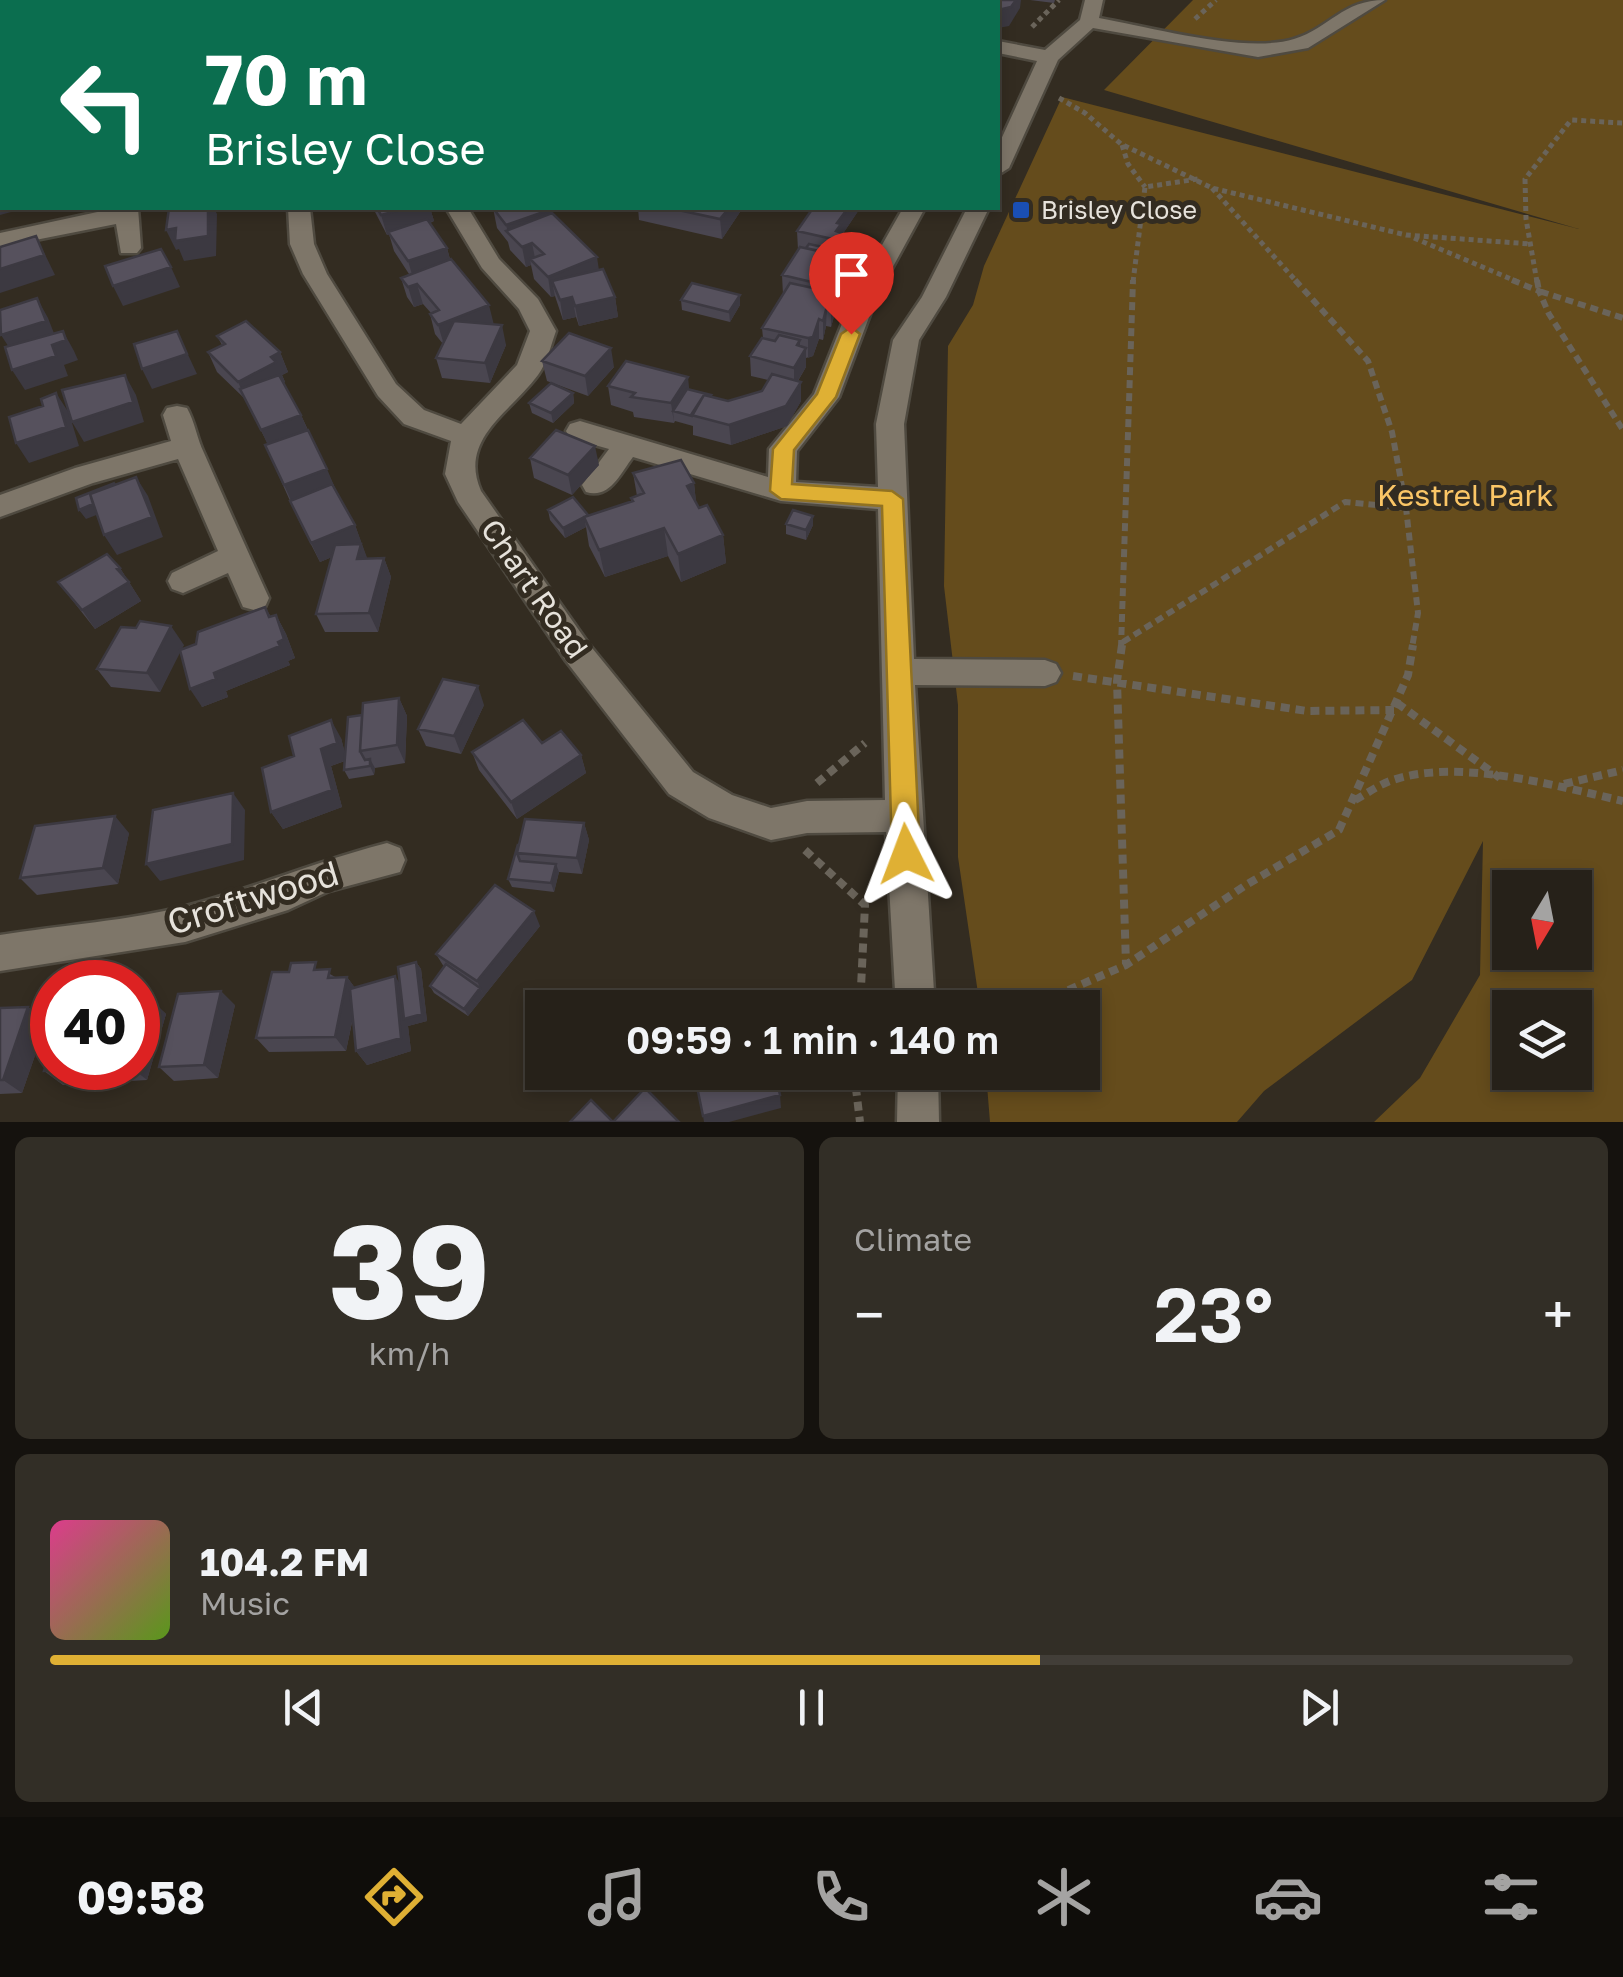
<!DOCTYPE html>
<html lang="en">
<head>
<meta charset="utf-8">
<style>
  :root { --surface:#262119; --page:#322e26; --text:#f1f3f6; --muted:#a4a3a2; --line:#423e38; --accent:#dfb034 }
  body { margin:0; font-family:"Golos Text",sans-serif; background:var(--page); color:var(--text); height:100vh; display:flex; flex-direction:column; font-size:38px; white-space:nowrap }
  * { box-sizing:border-box; margin:0 }
  p { font-size:32px; color:var(--muted) }
  .icon { flex:none; width:55px; height:55px; fill:none; stroke:currentColor; stroke-width:2; stroke-linecap:round; stroke-linejoin:round }
  .map { position:relative; height:1122px; overflow:hidden }
  .sheet { display:flex; flex-direction:column; gap:15px; padding:15px; background:#15120e; flex:1 }
  .sheet>* { flex:none }
  .banner { position:absolute; left:0px; top:0px; width:1000px; height:210px; box-shadow:0 5px 15px #0003,0 0 0 2px var(--line); background:#0b6e4f; color:#fff; overflow:hidden }
  .needle { width:65px; rotate:190deg }
  .fabs { position:absolute; left:1492px; top:870px; display:grid; gap:20px }
  .fabs a { display:grid; place-items:center; width:100px; height:100px; border-radius:0px; background:var(--surface); box-shadow:0 5px 15px #0003,0 0 0 2px var(--line); font-size:50px }
  .speed { position:absolute; left:30px; top:960px; display:flex; gap:20px; font-size:50px; font-weight:700; text-align:center }
  .speed>* { display:grid; place-content:center; width:130px; height:130px; border-radius:50%; background:var(--surface); box-shadow:0 5px 15px #0003,0 0 0 2px var(--line); line-height:1 }
  .speed .limit { border:15px solid #d22; background:#fff; color:#111 }
  .pin { position:absolute; display:grid; place-items:center; width:85px; height:85px; color:#fff; margin:-102px -42px; border-radius:50% 50% 50% 0; rotate:-45deg; box-shadow:0 0 10px #0007 }
  .pin .icon { rotate:45deg }
  .me { position:absolute; width:110px; margin:-55px; rotate:357deg; stroke-linejoin:round; filter:drop-shadow(0 0 8px #0008) }
  .turn { display:flex; align-items:center; gap:35px; height:210px; padding:0 40px; font-size:45px }
  .turn .icon { width:130px; height:130px; stroke-width:2.5 }
  .turn b { display:block; font-size:70px; line-height:85px }
  .big { font-size:75px; font-weight:600; line-height:1.1 }
  .sheet .tile { flex:1; display:flex; flex-direction:column; justify-content:center; gap:15px; min-width:0; padding:0 35px; border-radius:15px; background:var(--page) }
  .sheet .dial { align-items:center; gap:0 }
  .dial b { font-size:130px; line-height:1 }
  .song { display:flex; align-items:center; gap:30px }
  .cover { width:120px; height:120px; border-radius:15px; background:linear-gradient(135deg,hsl(330 70% 55%),hsl(90 70% 35%)) }
  .played { height:10px; border-radius:5px; background:linear-gradient(90deg,var(--accent) 65%,var(--line) 65%) }
  .keys { display:flex; justify-content:space-around; direction:ltr }
  .heat { display:flex; justify-content:space-between; align-items:center; font-size:55px; direction:ltr }
  .sheet .tiles { flex:1; display:grid; gap:15px; grid-template-columns:1fr 1fr }
  .tile:last-child { grid-column:span 2 }
  .trip { position:absolute; left:525px; top:990px; width:575px; height:100px; border-radius:0px; background:var(--surface); box-shadow:0 5px 15px #0003,0 0 0 2px var(--line); font-weight:600; line-height:100px; text-align:center }
  .tab-bar { display:flex; height:160px; justify-content:space-around; align-items:center; background:#0f0d0a; color:var(--muted) }
  .tab-bar .icon { width:70px; height:70px }
  .tab-bar .selected { color:var(--accent) }
  .tab-bar b { font-size:45px; color:var(--text) }
  .map>svg:first-child { display:block }
  .green { fill:#654c1c; fill-rule:evenodd }
  .lines { fill:none; stroke-linecap:round; stroke-linejoin:round }
  .minor-casing { stroke:#4f4a40; stroke-width:5 }
  .path-far2 { stroke:#6a645a; stroke-width:5; stroke-dasharray:5 4; stroke-linecap:butt }
  .path-far1 { stroke:#6a645a; stroke-width:6; stroke-dasharray:8 5; stroke-linecap:butt }
  .path { stroke:#6a645a; stroke-width:8; stroke-dasharray:9 6; stroke-linecap:butt }
  .minor { fill:#7e7669; fill-rule:evenodd }
  .wall { fill:#4a4650 }
  .shaded-wall { fill:#3c3941 }
  .building { fill:#56515d; stroke:#3c3941; stroke-width:2.5 }
  .route { fill:#dfb034; stroke:#917222; stroke-width:2.5 }
  .transit-dot { fill:#1a4fb4; stroke:#332c21; stroke-width:4 }
  .labels { text-anchor:middle; stroke-width:10; stroke-linejoin:round; paint-order:stroke }
  .far-poi-label { font-size:25px; fill:#e6e2db; stroke:#332c21; text-anchor:start }
  .park-label { font-size:30px; fill:#fbc666; stroke:#332c21 }
  .street-label { font-size:30px; fill:#e6e2db; stroke:#332c21 }
  .near-street-label { font-size:35px; fill:#e6e2db; stroke:#332c21 }
</style>
</head>
<body>
<div class="map">
<svg width="1623" height="1122" viewBox="0 0 1623 1122">
  <rect width="100%" height="100%" fill="#332c21"/>
  <path class="green" d="M1193 0H1623V1122H1374L1420 1078 1480 975 1483 841 1412 980 1264 1091 1237 1122H990L986 1073 1082 1072V1008L980 1007 958 857V705L944 586 948 346 973 305 984 266 1062 97 1579 229 1104 90ZM1510 888H1575V952H1510ZM1510 1008H1575V1072H1510Z"/>
  <g class="lines">
    <g class="minor-casing">
      <path id="minor" d="M336 0H354L355 2H337Z
        M548 0H566V2H548Z
        M789 0H807V2H789Z
        M1085 0H1103L1099 18C1150 27 1246 54 1294 39 1330 28 1342 0 1385 0L1308 48 1258 57 1093 28 1058 60 1009 168 998 175V146L1037 61 998 53V41L1045 50 1080 20Z
        M0 18H2V30H0Z
        M116 208H138L141 248 137 253H121L116 224 0 247V233Z
        M288 208H310L314 244 327 274 396 384 424 410 461 424 517 365 530 331 519 309 482 268 446 208H468L499 259 538 299 556 331C551 345 547 363 538 375 511 412 458 439 481 491L588 643 693 772 732 795 771 808 807 801 885 800 878 509 781 501 633 457C620 474 610 499 586 492L582 485 609 449 570 438 566 431 570 424 580 421 768 477 769 449 814 394 853 296 903 208H925L877 296 839 397 797 451 796 482 878 487 876 424 893 340 922 297 967 208H989L946 297 919 340 904 424 914 659 1045 660 1056 664 1061 673 1056 682 1045 686 915 685 935 1008H896L886 832 807 833 771 840 709 818 669 794 566 661 458 502 445 474 451 441 404 424 378 396 303 274 290 244Z
        M177 406 187 408C195 422 197 439 204 453 226 503 247 550 269 598L265 607 254 610 243 607 228 573 183 593 172 589 168 581 172 573 218 551 178 459 93 483 0 517V495L75 468 171 441 163 415 167 408Z
        M387 843 400 848 405 860 400 872 329 891 288 910 185 942 0 971V935C62 925 129 921 190 905 257 887 320 860 387 843Z
        M898 1072H938L939 1122H897Z"/>
    </g>
    <path class="path-far2" d="M478 0 487 2
      M1195 19 1216 0
      M1032 27 1059 0
      M1059 98 1085 113 1121 144 1212 188 1406 235 1531 244
      M1122 145 1128 164 1145 187
      M1212 188 1297 282
      M1414 238 1518 282
      M1133 282 1145 187 1198 179
      M1537 282 1526 219 1525 179 1571 120 1623 123"/>
    <path class="path-far1" d="M1295 280 1368 361 1392 432 1406 508 1418 613 1412 648
      M1512 280 1539 291 1549 314 1623 430
      M1537 280 1539 291 1623 318
      M1123 642 1345 502 1406 508
      M1121 648 1133 280"/>
    <path class="path" d="M1122 645 1117 681 1126 964
      M1073 676 1307 711 1394 710
      M1397 703 1500 778
      M817 783 865 743
      M1564 784 1623 770
      M1355 800C1366 794 1377 786 1390 781 1456 757 1556 786 1623 801
      M805 850 865 905 860 1008
      M1027 1008 1126 965 1246 885 1339 830 1408 675 1413 645
      M854 1072 860 1122"/>
    <use href="#minor" class="minor"/>
  </g>
  <path class="wall" d="M0 0H45L40 2H2Z
    M748 0H781V2H748Z
    M1030 0H1055L1054 3Z
    M373 208H430L434 221 430 223 447 248 450 259 506 345 490 383 442 378 436 358 443 344 435 334 430 314 431 313 423 304 414 307 407 297 401 278 409 274 394 251 389 234 387 235Z
    M493 208 552 213 599 270 615 297 618 317 579 326 576 317 563 320 555 296 551 297 534 279 531 265 526 267 510 250 508 242 497 228Z
    M638 208H740V212L722 239 639 220Z
    M813 208H860L842 235V253L834 264V282L826 291 835 313 831 327 826 326 823 340 819 339 813 356 806 358V367L798 381 801 382V401L787 426 731 445 693 435V426L675 421 674 423 634 417 633 412 611 405 608 386 689 389 711 395V397L728 401 762 391 768 380 751 376 750 356 763 338 762 328 783 295 782 275 798 250 797 231Z
    M740 295V305L730 322 682 310 681 300Z
    M217 336 280 352 288 372 282 375 285 382 283 383 301 415 335 488 355 525 367 559 384 558 391 577 378 632H325L316 614 332 557 320 562 299 521 265 445 268 444 244 398 217 372 208 352 222 345Z
    M542 361 614 367 588 396 547 381Z
    M573 393 574 403 553 423 532 413 529 403Z
    M530 458 599 465 572 495 534 478Z
    M633 473 694 483 696 502 699 508 723 535 726 563 681 582 668 556 605 577 589 546 586 527 565 538 550 520 548 510 588 516 631 502V498L637 496Z
    M786 524 813 525 806 540 786 534Z
    M120 568 141 601 95 629 58 582Z
    M265 607 271 617 276 615 286 634 295 658 288 661 290 665 226 691 228 697 202 707 180 651 160 692 111 687 97 669 184 645 181 649 196 644Z
    M399 698 407 716 405 763 375 768 374 775 349 779 344 770 345 761 331 766 342 807 283 829 271 812 341 738 345 754 362 715Z
    M484 705 461 754 426 746 418 729Z
    M542 743 581 755 586 773 517 819 479 770 472 752Z
    M584 823 589 840 582 874 559 872 554 892 512 887 508 879 518 844Z
    M129 833 118 884 37 895 20 878Z
    M540 926 468 1016 434 993 430 986 444 967 436 954Z
    M416 962 421 969 427 1021 408 1026 411 1051 367 1065 356 1051 353 1018 346 1051 269 1052 256 1038 321 969 337 978 347 977 355 988 400 984Z
    M150 999 166 1014 147 1080 63 1085 44 1071 52 1068H138Z
    M235 1005 218 1078 174 1081 159 1067Z
    M28 1007 47 1021 22 1093 0 1094V1008Z"/>
  <path class="shaded-wall" d="M23 0H45L40 2H24Z
    M201 0H229L220 2H202Z
    M1016 0H1021L1020 8 1009 26 998 28V10Z
    M1 36 2 50 0 53V37Z
    M2 191V208H26L0 215V192Z
    M208 208H214L217 214 216 256 184 261 179 249 176 250 166 230Z
    M408 208H430L434 221 387 235 381 215Z
    M729 208H740V212L722 239 720 219Z
    M848 208H859V210L842 235V253L837 260V223Z
    M552 209 555 229 508 233 506 225Z
    M36 236 55 275 0 293V269Z
    M532 243 536 263 530 259 531 265 526 267 522 247Z
    M447 248 452 268 414 281 408 261Z
    M837 250 834 282 816 303V283L828 261Z
    M597 257 600 277 552 281 555 296 551 297 548 277Z
    M171 267 180 287 123 306 113 286Z
    M417 284 423 304 414 307 408 287Z
    M836 293 835 313 831 327V307Z
    M740 295V305L730 322 729 312Z
    M572 297 576 317 563 320 560 300Z
    M615 297 618 317 579 326 575 306Z
    M37 298 48 318 57 341 14 355 1 335Z
    M489 305 494 325 444 345 438 325Z
    M827 306 826 326 823 340V321Z
    M819 319V339L813 356 808 358V338Z
    M502 325 506 345 490 383 485 363Z
    M63 331 74 351 78 360 64 365 68 376 25 390 12 370 52 345Z
    M177 331 197 374 152 389 142 369Z
    M800 340V357L806 348V367L794 387V368L797 345Z
    M611 348 614 367 588 396 585 376Z
    M280 352 288 372 282 375 285 382 247 402 238 382 271 357Z
    M125 375 136 395 144 422 84 442 72 422Z
    M688 377 690 397 673 411 674 423 671 403Z
    M801 382V401L787 426 731 445 729 425Z
    M56 393 69 413 79 446 29 463 16 443Z
    M573 393 574 403 553 423 551 413Z
    M301 415 310 435 270 450 261 430Z
    M595 446 599 465 572 495 568 475Z
    M327 469 335 488 293 505 284 485Z
    M136 477 148 496 163 537 117 555 104 535Z
    M694 483 697 512 687 486Z
    M121 493 125 504 86 519 79 510Z
    M813 516V525L806 540V530Z
    M584 517 586 527 565 538 563 528Z
    M355 525 369 563 357 559 361 545 320 562 311 543Z
    M664 528 668 556 605 577 599 550Z
    M723 535 726 563 681 582 678 554Z
    M384 558 391 577 378 632 369 613Z
    M120 568 141 601 95 629 82 610 117 569Z
    M276 615 286 634 295 658 288 661 290 665 226 691 228 697 202 707 190 689 214 673 278 642Z
    M171 626 184 645 160 692 147 673Z
    M478 686 484 705 461 754 454 736Z
    M399 698 407 716 405 763 397 745Z
    M331 720 341 738 347 760 331 766 342 807 283 829 271 812 321 749Z
    M581 755 586 773 517 819 511 802Z
    M370 759 375 768 374 775 370 766Z
    M233 793 245 810 244 860 160 881 146 864Z
    M115 816 129 833 118 884 103 868Z
    M584 823 589 840 582 874 577 858Z
    M556 864 559 872 554 892 551 883Z
    M534 911 540 926 484 996 477 981Z
    M416 962 421 969 427 1021 408 1026 411 1051 367 1065 356 1051 395 976 404 990Z
    M347 977 358 992 346 1051 335 1037Z
    M480 988 484 996 468 1016 464 1009Z
    M221 991 235 1005 218 1078 204 1065Z
    M150 999 166 1014 147 1080 132 1068H138V1044Z
    M28 1007 47 1021 22 1093 3 1080Z
    M780 1095 781 1108 729 1122H704L703 1116Z"/>
  <path class="building" d="M402 0H454L457 1 454 2H398Z
    M832 0H867V2H832Z
    M878 0H918V2H878Z
    M989 0H1016L1011 7 998 10V2H979Z
    M2 172V191L0 192V173Z
    M169 208H208V236L175 241 176 228 166 230Z
    M377 208H408L381 215Z
    M493 208H550L552 209 506 225Z
    M669 208H729L720 219Z
    M813 208H848L837 223 841 224 836 231 842 233 837 240 797 231Z
    M552 213 597 257 548 277 530 259 544 254 532 243 522 247 506 231Z
    M427 219 447 248 408 261 388 232Z
    M36 236 44 255 0 269V247Z
    M809 244 837 250 832 258V254L806 248Z
    M800 247 832 254 828 261 834 262 816 283 782 275Z
    M161 249 171 267 113 286 105 266Z
    M451 259 489 305 438 325 430 314 439 310 417 284 408 287 401 278Z
    M603 269 615 297 575 306 572 297 560 300 552 281Z
    M692 283 740 295 729 312 681 300Z
    M790 283 836 293 831 307 827 306 823 321 819 319 813 337 808 338 762 328Z
    M37 298 46 321 1 335 0 310Z
    M246 321 280 352 271 357 276 362 238 382 208 352 225 344 217 336Z
    M454 321 502 325 485 363 436 358Z
    M63 331 66 340 52 345 56 356 12 370 5 347Z
    M177 331 187 354 142 369 134 344Z
    M569 333 611 348 585 376 542 361Z
    M779 335 800 340 797 345 806 348 794 368 750 356 762 338 775 341Z
    M626 361 688 377 671 403 631 397 635 393 608 386Z
    M772 374 801 382 786 406 729 425 691 415 704 395 728 401 762 391Z
    M125 375 133 402 72 422 62 390Z
    M279 375 301 415 261 430 240 389Z
    M551 383 573 393 551 413 529 403Z
    M687 389 711 395 710 396 704 395 692 416 673 411Z
    M56 393 66 427 16 443 9 417 43 406 41 399Z
    M308 430 327 469 284 485 265 445Z
    M556 430 595 446 568 475 530 458Z
    M681 460 694 483 687 486 699 508 707 505 723 535 678 554 664 528 599 550 584 517 633 501 631 498 644 493 633 473Z
    M136 477 152 517 104 535 90 494Z
    M115 483 90 494 93 504 79 510 76 498Z
    M332 484 355 525 311 543 290 501Z
    M573 497 588 515 563 528 548 510Z
    M793 510 813 516 806 530 786 524Z
    M361 544 357 559 384 558 369 613 316 614 335 545Z
    M107 554 120 568 117 569 129 582 82 610 58 582Z
    M265 607 269 617 276 615 284 639 278 642 280 646 214 673 216 679 190 689 180 650 196 644 198 632Z
    M140 621 171 626 147 673 97 669 121 627 136 628Z
    M443 679 478 686 454 736 418 729Z
    M399 698 397 745 360 751 363 703Z
    M362 715 360 751 365 760 370 759V766L344 770 348 717Z
    M331 720 337 743 321 749 332 790 271 812 262 768 294 756 289 736Z
    M523 720 542 743 561 731 581 755 511 802 472 752Z
    M233 793 232 844 146 864 153 810Z
    M115 816 103 868 20 878 35 826Z
    M525 819 584 823 577 858 517 853Z
    M518 844 517 853 520 861 556 864 551 883 508 879Z
    M495 885 534 911 477 981 436 954Z
    M316 962 314 970 330 969 328 978 347 977 335 1037 256 1038 272 972H289L291 963Z
    M416 962 422 1014 404 1019 398 967Z
    M446 964 480 988 464 1009 430 986Z
    M395 976 401 1038 356 1051 350 989Z
    M221 991 204 1065 159 1067 178 994Z
    M150 999 138 1044V1000Z
    M28 1007 3 1080H0V1008Z
    M52 1047V1068H118L44 1071Z
    M694 1072H775L780 1095 703 1116Z
    M645 1088 679 1122H613Z
    M591 1100 613 1122H570Z"/>
  <path class="route" d="M851 327 860 334 836 397 794 450 792 484 892 491 903 499 920 854 916 863 906 867 896 863 892 854 882 506 781 499 770 491 773 449 817 394 841 334Z"/>
  <rect class="transit-dot" x="1011" y="200" width="20" height="20" rx="5"/>
  <g class="labels">
    <g class="far-poi-label">
      <text x="1041" y="219">Brisley Close</text>
    </g>
    <g class="park-label">
      <text x="1465" y="506">Kestrel Park</text>
    </g>
    <g class="street-label">
      <text transform="translate(534 589) rotate(55)" y="10">Chart Road</text>
    </g>
    <g class="near-street-label">
      <text transform="translate(253 898) rotate(-17)" y="12">Croftwood</text>
    </g>
  </g>
</svg>
<div class="fabs">
<a><svg class="needle" viewBox="-14 -14 28 28"><path d="M0-13l5 13h-10z" fill="#e53935"/><path d="M0 13l5-13h-10z" fill="#a4a3a2"/></svg></a>
<a><svg class="icon" aria-label="layers" viewBox="0 0 24 24"><path d="M12 4l9 5-9 5-9-5zM3 14l9 5 9-5"/></svg></a>
</div>
<div class="speed"><div class="limit">40</div></div>
<div class="pin" style="left:851px;top:334px;background:#d93025"><svg class="icon" aria-label="arrive" viewBox="0 0 24 24"><path d="M6 21V4h12l-3 4 3 4H6"/></svg></div>
<svg class="me" style="left:906px;top:854px" viewBox="-20 -20 40 40"><path d="M0-17L14 15 0 8-14 15z" fill="#dfb034" stroke="#fff" stroke-width="4"/></svg>
<div class="trip">09:59 · 1 min · 140 m</div>
<div class="banner">
<div class="turn"><svg class="icon" aria-label="left" viewBox="0 0 24 24"><path d="M17 20v-9H6M10 6l-5 5 5 5"/></svg><div><b>70 m</b>Brisley Close</div></div>
</div>
</div>
<section class="sheet">
<div class="tiles">
<div class="tile dial"><b>39</b><p>km/h</p></div>
<div class="tile"><p>Climate</p>
<div class="heat"><a>−</a><b class="big">23°</b><a>+</a></div>
</div>
<div class="tile">
<div class="song"><i class="cover"></i><div><b>104.2 FM</b><p>Music</p></div></div>
<div class="played"></div>
<div class="keys"><svg class="icon" aria-label="previous" viewBox="0 0 24 24"><path d="M18 5L8 12l10 7zM5 5v14"/></svg><svg class="icon" aria-label="pause" viewBox="0 0 24 24"><path d="M8 5v14M16 5v14"/></svg><svg class="icon" aria-label="next" viewBox="0 0 24 24"><path d="M6 5l10 7-10 7zM19 5v14"/></svg></div>
</div>
</div>
</section>
<nav class="tab-bar">
<b>09:58</b>
<svg class="icon selected" aria-label="directions" viewBox="0 0 24 24"><path d="M12 3l9 9-9 9-9-9zM9 14v-3h6M13 9l2 2-2 2"/></svg>
<svg class="icon" aria-label="music" viewBox="0 0 24 24"><path d="M9 18V5l10-2v13"/><circle cx="6" cy="18" r="3"/><circle cx="16" cy="16" r="3"/></svg>
<svg class="icon" aria-label="phone" viewBox="0 0 24 24"><path d="M5 4h4l2 5-3 2q2 4 5 5l2-3 5 2v4C11 20 4 13 5 4z"/></svg>
<svg class="icon" aria-label="climate" viewBox="0 0 24 24"><path d="M12 3v18M4 7l16 10M4 17L20 7"/></svg>
<svg class="icon" aria-label="car" viewBox="0 0 24 24"><path d="M5 17H2v-5l4-1 3-4h7l3 4 3 1v5h-3M9 17h6M6 11h13"/><circle cx="7" cy="17" r="2"/><circle cx="17" cy="17" r="2"/></svg>
<svg class="icon" aria-label="filters" viewBox="0 0 24 24"><path d="M4 7h16M4 17h16"/><circle cx="9" cy="7" r="2"/><circle cx="15" cy="17" r="2"/></svg>
</nav>
</body>
</html>
